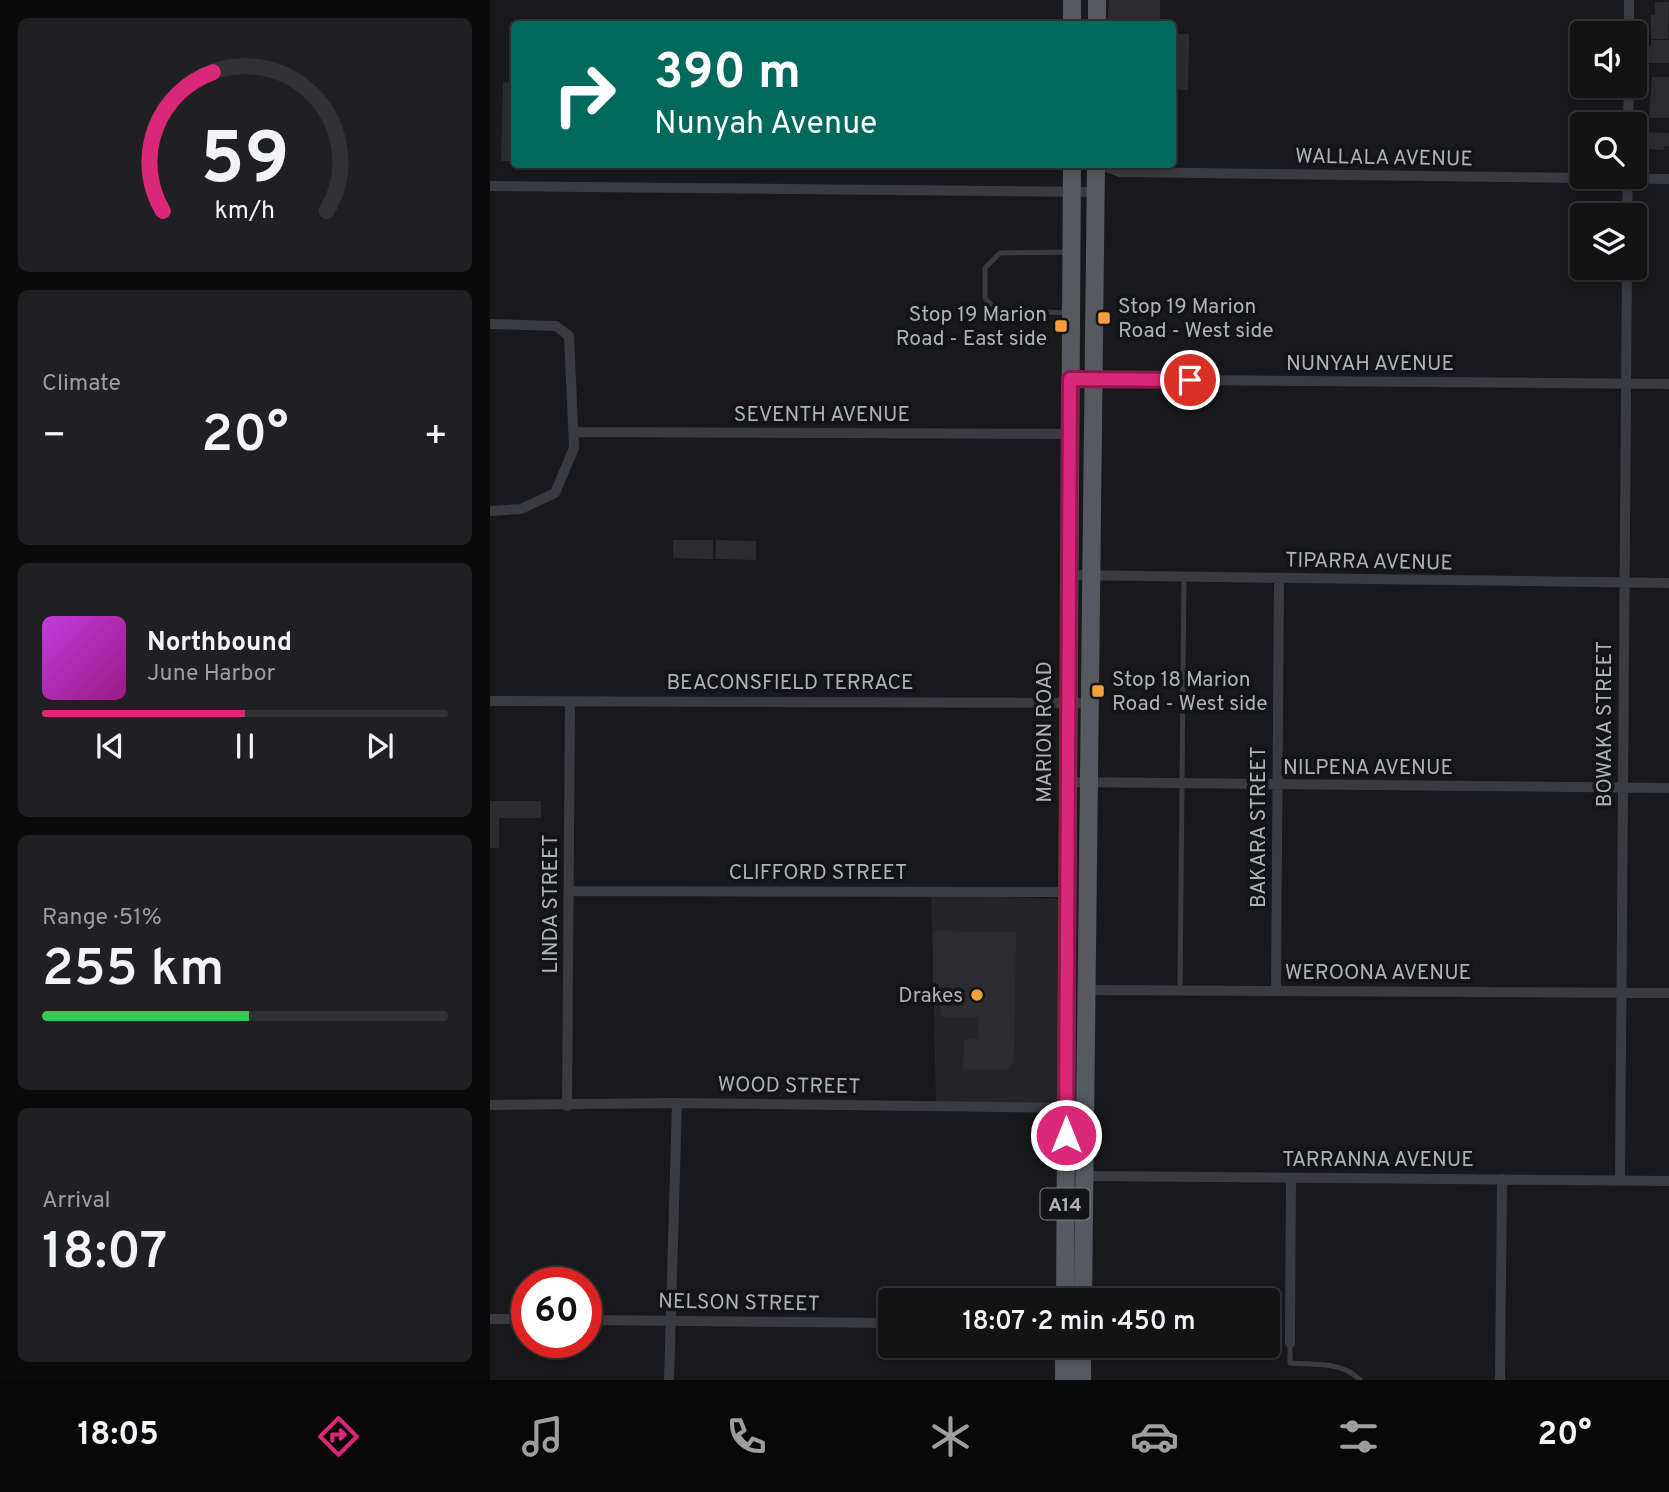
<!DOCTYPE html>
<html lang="en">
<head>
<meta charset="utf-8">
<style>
  :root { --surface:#131314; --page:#202022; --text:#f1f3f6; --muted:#9d9ea0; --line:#323234; --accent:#db2777 }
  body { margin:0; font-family:Overpass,sans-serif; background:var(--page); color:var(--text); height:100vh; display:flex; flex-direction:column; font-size:26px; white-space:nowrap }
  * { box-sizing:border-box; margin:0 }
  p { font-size:23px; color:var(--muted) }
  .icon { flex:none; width:38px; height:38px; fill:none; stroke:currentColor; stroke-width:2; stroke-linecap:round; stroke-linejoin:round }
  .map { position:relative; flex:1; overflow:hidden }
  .sheet { display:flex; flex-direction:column; gap:18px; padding:18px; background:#0a0a0b; width:490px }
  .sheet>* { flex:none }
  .hud { position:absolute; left:21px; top:21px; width:665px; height:147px; border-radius:7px; box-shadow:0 4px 10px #0003,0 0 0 2px var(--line); background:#00695c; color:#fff; overflow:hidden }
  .tools { position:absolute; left:1080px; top:21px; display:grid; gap:14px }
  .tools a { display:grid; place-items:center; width:77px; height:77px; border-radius:7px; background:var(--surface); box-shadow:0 4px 10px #0003,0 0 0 2px var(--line); font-size:35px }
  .speed { position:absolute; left:21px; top:1267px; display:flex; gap:14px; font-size:35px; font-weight:700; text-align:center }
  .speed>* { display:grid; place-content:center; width:91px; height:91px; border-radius:50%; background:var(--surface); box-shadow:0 4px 10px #0003,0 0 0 2px var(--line); line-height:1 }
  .speed .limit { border:10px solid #d22; background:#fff; color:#111 }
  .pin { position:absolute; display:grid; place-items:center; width:60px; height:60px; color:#fff; margin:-30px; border:4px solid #fff; border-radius:50%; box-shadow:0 2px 7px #0007 }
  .me { position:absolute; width:77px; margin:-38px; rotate:0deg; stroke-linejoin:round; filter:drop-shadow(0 0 5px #0008) }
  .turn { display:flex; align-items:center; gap:24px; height:147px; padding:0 28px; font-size:32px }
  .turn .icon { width:91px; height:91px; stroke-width:2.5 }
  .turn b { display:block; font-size:49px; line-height:60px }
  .big { font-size:52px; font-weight:600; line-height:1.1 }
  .sheet .card { flex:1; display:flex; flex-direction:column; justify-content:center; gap:10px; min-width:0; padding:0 24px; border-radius:10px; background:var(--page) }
  .sheet .dial { align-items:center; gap:0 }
  .dial svg { height:182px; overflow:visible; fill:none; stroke:var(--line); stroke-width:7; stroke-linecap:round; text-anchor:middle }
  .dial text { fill:var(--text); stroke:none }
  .song { display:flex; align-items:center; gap:21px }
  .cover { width:84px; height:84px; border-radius:10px; background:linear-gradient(135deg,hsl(290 70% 55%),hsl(310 70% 35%)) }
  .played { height:7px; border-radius:4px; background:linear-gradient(90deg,var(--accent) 50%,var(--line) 50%) }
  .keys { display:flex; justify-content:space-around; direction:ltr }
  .heat { display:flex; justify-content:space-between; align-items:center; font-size:38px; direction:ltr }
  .charge { height:10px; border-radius:5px; background:linear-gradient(90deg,#34c759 51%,var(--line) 0) }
  .trip { position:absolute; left:388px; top:1288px; width:402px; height:70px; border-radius:7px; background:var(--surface); box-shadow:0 4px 10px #0003,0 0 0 2px var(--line); font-weight:600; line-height:70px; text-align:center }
  .tab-bar { display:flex; height:112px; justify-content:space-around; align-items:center; background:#080808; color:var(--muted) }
  .tab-bar .icon { width:49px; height:49px }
  .tab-bar .selected { color:var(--accent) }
  .tab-bar b { font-size:32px; color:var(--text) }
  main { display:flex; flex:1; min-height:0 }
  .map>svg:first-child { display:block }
  .built { fill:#252528 }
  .building { fill:#2c2c2f }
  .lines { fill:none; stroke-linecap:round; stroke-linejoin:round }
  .lane { stroke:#3a3b40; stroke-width:5 }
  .street { stroke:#3a3b40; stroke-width:10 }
  .primary { stroke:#56595f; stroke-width:18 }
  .route-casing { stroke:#8e194d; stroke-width:18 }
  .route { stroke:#db2777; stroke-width:12 }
  .poi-dot { fill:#f19e3b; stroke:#141416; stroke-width:2.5 }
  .labels { text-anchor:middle; stroke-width:7; stroke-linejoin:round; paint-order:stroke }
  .shield { fill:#141416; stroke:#7e8389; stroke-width:2 }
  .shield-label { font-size:19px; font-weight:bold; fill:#abb2ba }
  .street-label { font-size:21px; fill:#abb2ba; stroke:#141416 }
  .poi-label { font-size:21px; fill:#abb2ba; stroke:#141416; text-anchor:start }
</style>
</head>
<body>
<main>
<section class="sheet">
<div class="card dial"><svg viewBox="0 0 100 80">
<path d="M14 69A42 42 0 1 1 86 69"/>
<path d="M14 69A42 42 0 0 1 36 8" stroke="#db2777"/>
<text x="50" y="56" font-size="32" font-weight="700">59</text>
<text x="50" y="72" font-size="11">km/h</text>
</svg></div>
<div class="card"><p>Climate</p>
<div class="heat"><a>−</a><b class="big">20°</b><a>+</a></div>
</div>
<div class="card">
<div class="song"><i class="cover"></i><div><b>Northbound</b><p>June Harbor</p></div></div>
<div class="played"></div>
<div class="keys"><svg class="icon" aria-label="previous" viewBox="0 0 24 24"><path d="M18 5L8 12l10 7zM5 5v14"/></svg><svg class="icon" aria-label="pause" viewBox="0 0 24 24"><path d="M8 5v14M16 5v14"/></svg><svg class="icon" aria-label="next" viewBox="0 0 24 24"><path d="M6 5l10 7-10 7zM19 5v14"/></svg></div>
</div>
<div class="card"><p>Range · 51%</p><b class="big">255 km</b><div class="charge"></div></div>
<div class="card"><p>Arrival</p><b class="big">18:07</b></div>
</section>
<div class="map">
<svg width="1179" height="1380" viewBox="0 0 1179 1380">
  <rect width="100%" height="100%" fill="#19191b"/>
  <path class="built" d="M441 895 576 899 572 1103H446Z"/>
  <path class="building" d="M619 0H670V24H617Z
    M1165 2H1179L1178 39H1161V15H1165Z
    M682 34H699L698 90 682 89Z
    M1161 40H1179V63H1158V46H1161Z
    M1162 77H1179V118H1159Z
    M13 82 24 83V161H11Z
    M1153 132 1179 133V146H1174V150L1153 149Z
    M183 540H223V559L183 558Z
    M226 540 266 541V560L225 559Z
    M0 801H51V818H9V848H0Z
    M443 931 526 932 524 1061 517 1069H473L474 1039H488V1017H451V999H443Z"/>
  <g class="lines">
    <path class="lane" d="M578 252 510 253 495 268V298L506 310 579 313
      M690 990 694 577
      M800 1343V1363C824 1365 852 1361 870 1380"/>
    <path class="street" d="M1139 33V0
      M1138 124 1139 86
      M609 164 630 172 1179 179
      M0 186 605 192
      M1137 215 1138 177
      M0 324 66 326 79 336 84 448 65 493 31 509 0 511
      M580 379 1179 384
      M84 432 580 434
      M579 575 1179 583
      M0 701 601 703
      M577 782 1179 788
      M80 891 576 892
      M596 990 1179 993
      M786 990 789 579
      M0 1105 187 1103 597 1108
      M77 1106 80 702
      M596 1176 1179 1181
      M1130 1181 1137 268
      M0 1319H37
      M96 1320 401 1323
      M800 1343 801 1178
      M179 1380 187 1103
      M1010 1380 1012 1179"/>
    <path class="primary" d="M582 24V0
      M607 24V0
      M575 1300 582 164
      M593 1300 606 164
      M592 1346V1380
      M574 1380V1346"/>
  </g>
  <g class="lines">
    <g class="route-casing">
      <path id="route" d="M576 1135 580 379 700 380"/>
    </g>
    <use href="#route" class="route"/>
  </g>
  <g class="poi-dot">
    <rect x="607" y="311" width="14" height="14" rx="3.5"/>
    <rect x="564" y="319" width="14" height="14" rx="3.5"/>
    <rect x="601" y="684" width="14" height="14" rx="3.5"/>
    <circle cx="487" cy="995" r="7"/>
  </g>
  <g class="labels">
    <rect class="shield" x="550.5" y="1188.5" width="49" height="31" rx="5"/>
    <g class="shield-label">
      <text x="575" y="1211">A14</text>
    </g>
    <g class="street-label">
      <text transform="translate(894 157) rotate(1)" y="7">WALLALA AVENUE</text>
      <text x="880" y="370">NUNYAH AVENUE</text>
      <text x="332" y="421">SEVENTH AVENUE</text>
      <text transform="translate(879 561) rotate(1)" y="7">TIPARRA AVENUE</text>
      <text x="300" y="689">BEACONSFIELD TERRACE</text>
      <text transform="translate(1114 724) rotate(-90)" y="7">BOWAKA STREET</text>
      <text transform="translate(554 732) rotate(-90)" y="7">MARION ROAD</text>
      <text x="878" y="774">NILPENA AVENUE</text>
      <text transform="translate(768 827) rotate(-90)" y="7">BAKARA STREET</text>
      <text x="328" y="879">CLIFFORD STREET</text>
      <text transform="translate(60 904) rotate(-90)" y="7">LINDA STREET</text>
      <text x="888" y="979">WEROONA AVENUE</text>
      <text transform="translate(299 1085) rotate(1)" y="7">WOOD STREET</text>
      <text x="888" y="1166">TARRANNA AVENUE</text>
      <text transform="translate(249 1302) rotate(1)" y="7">NELSON STREET</text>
    </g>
    <g class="poi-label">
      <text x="628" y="313">Stop 19 Marion<tspan x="628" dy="24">Road - West side</tspan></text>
      <text x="557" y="321" text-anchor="end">Stop 19 Marion<tspan x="557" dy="24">Road - East side</tspan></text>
      <text x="622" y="686">Stop 18 Marion<tspan x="622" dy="24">Road - West side</tspan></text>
      <text x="473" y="1002" text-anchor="end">Drakes</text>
    </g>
  </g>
</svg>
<div class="tools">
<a><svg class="icon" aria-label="sound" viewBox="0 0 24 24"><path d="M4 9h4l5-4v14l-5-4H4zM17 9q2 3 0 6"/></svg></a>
<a><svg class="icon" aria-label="search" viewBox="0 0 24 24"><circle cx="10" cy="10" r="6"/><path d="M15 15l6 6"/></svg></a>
<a><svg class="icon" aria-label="layers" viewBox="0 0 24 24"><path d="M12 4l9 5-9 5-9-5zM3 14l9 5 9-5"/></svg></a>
</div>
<div class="speed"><div class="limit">60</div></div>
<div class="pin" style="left:700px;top:380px;background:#d93025"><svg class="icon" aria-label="arrive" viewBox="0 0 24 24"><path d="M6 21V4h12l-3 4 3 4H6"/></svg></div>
<svg class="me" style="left:576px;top:1135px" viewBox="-20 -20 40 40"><circle r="17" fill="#db2777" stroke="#fff" stroke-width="3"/><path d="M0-11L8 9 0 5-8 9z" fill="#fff"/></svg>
<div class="trip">18:07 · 2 min · 450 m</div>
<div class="hud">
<div class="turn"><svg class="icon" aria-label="right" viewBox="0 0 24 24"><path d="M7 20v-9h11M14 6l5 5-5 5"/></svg><div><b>390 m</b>Nunyah Avenue</div></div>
</div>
</div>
</main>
<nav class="tab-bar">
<b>18:05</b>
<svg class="icon selected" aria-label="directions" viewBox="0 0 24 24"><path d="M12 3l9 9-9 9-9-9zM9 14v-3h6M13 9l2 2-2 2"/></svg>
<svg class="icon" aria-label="music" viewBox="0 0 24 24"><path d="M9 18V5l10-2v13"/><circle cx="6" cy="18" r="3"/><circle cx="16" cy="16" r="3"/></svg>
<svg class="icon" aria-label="phone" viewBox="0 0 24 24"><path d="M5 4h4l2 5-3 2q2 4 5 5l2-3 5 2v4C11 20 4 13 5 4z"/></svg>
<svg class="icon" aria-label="climate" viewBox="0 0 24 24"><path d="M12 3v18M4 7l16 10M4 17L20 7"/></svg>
<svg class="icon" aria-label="car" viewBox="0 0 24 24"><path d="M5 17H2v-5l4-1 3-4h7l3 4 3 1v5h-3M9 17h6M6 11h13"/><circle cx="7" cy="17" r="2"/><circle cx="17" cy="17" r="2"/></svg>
<svg class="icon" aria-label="filters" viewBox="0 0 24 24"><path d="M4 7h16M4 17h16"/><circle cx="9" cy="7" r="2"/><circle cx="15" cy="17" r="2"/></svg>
<b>20°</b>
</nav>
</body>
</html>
